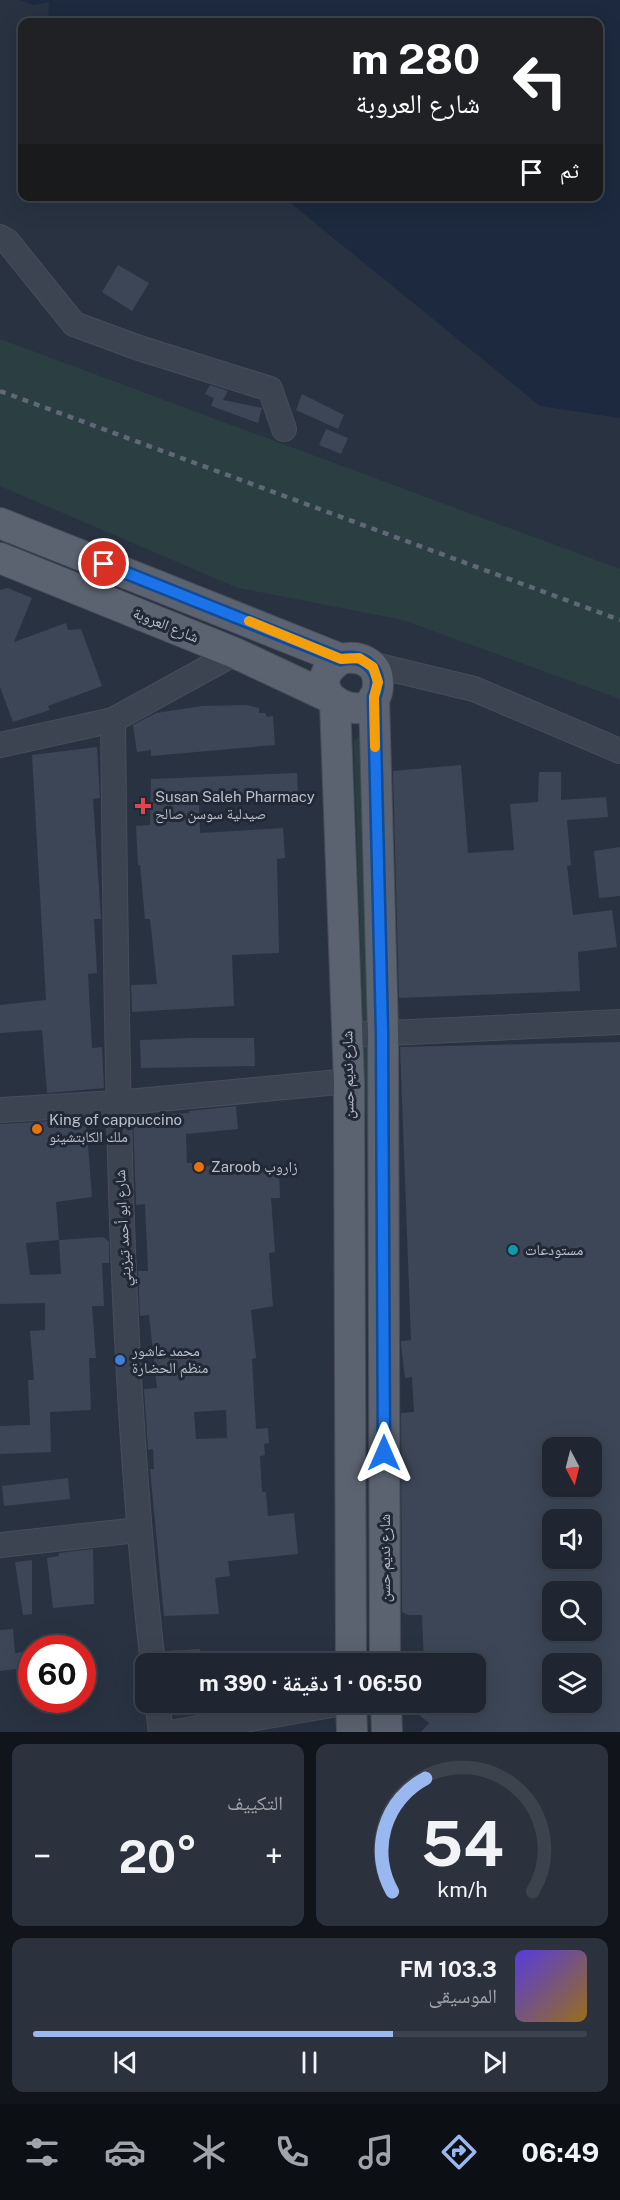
<!DOCTYPE html>
<html lang="ar">
<head>
<meta charset="utf-8">
<style>
  :root { --surface:#1f2631; --page:#2c323d; --text:#f1f3f6; --muted:#a1a5ab; --line:#3c434d; --accent:#9ab8f0 }
  body { margin:0; font-family:"Public Sans","Noto Naskh Arabic",sans-serif; background:var(--page); color:var(--text); direction:rtl; height:100vh; display:flex; flex-direction:column; font-size:22px; white-space:nowrap }
  * { box-sizing:border-box; margin:0 }
  p { font-size:20px; color:var(--muted) }
  .icon { flex:none; width:33px; height:33px; fill:none; stroke:currentColor; stroke-width:2; stroke-linecap:round; stroke-linejoin:round }
  .map { position:relative; height:1732px; overflow:hidden; direction:ltr }
  .details { display:flex; flex-direction:column; gap:12px; padding:12px; background:#11151b; flex:1 }
  .details>* { flex:none }
  .hud { position:absolute; left:18px; top:18px; width:585px; height:183px; border-radius:12px; box-shadow:0 6px 24px #0002,0 0 0 2px var(--line); direction:rtl; background:#202124; color:#fff; overflow:hidden }
  .needle { width:39px; rotate:173deg }
  .fabs { position:absolute; left:542px; top:1437px; display:grid; gap:12px }
  .fabs a { display:grid; place-items:center; width:60px; height:60px; border-radius:12px; background:var(--surface); box-shadow:0 6px 24px #0002,0 0 0 2px var(--line); font-size:30px }
  .speed { position:absolute; left:18px; top:1635px; display:flex; gap:12px; font-size:30px; font-weight:700; text-align:center }
  .speed>* { display:grid; place-content:center; width:78px; height:78px; border-radius:50%; background:var(--surface); box-shadow:0 6px 24px #0002,0 0 0 2px var(--line); line-height:1 }
  .speed .limit { border:9px solid #d22; background:#fff; color:#111 }
  .pin { position:absolute; display:grid; place-items:center; width:51px; height:51px; color:#fff; margin:-26px; border:3px solid #fff; border-radius:50%; box-shadow:0 2px 6px #0007 }
  .me { position:absolute; width:66px; margin:-33px; rotate:0deg; stroke-linejoin:round; filter:drop-shadow(0 0 4px #0008) }
  .turn { display:flex; align-items:center; gap:21px; height:126px; padding:0 24px; font-size:27px }
  .turn .icon { width:78px; height:78px; stroke-width:2.5 }
  .turn b { display:block; font-size:42px; line-height:51px }
  .then { display:flex; align-items:center; height:57px; padding:0 24px; background:#0003; gap:12px; font-size:22px }
  .big { font-size:45px; font-weight:700; line-height:1.1 }
  .details .tile { flex:1; display:flex; flex-direction:column; justify-content:center; gap:9px; min-width:0; padding:0 21px; border-radius:12px; background:var(--page) }
  .details .dial { align-items:center; gap:0 }
  .dial svg { height:156px; overflow:visible; fill:none; stroke:var(--line); stroke-width:7; stroke-linecap:round; text-anchor:middle }
  .dial text { fill:var(--text); stroke:none }
  .song { display:flex; align-items:center; gap:18px }
  .cover { width:72px; height:72px; border-radius:9px; background:linear-gradient(135deg,hsl(250 70% 55%),hsl(40 70% 35%)) }
  .played { height:6px; border-radius:3px; background:linear-gradient(90deg,var(--accent) 65%,var(--line) 65%) }
  .keys { display:flex; justify-content:space-around; direction:ltr }
  .heat { display:flex; justify-content:space-between; align-items:center; font-size:33px; direction:ltr }
  .details .tiles { flex:1; display:grid; gap:12px; grid-template-columns:1fr 1fr }
  .tile:last-child { grid-column:span 2 }
  .trip { position:absolute; left:135px; top:1653px; width:351px; height:60px; border-radius:12px; background:var(--surface); box-shadow:0 6px 24px #0002,0 0 0 2px var(--line); font-weight:700; line-height:60px; text-align:center; direction:rtl }
  .tabs { display:flex; height:96px; justify-content:space-around; align-items:center; background:#0c0f14; color:var(--muted) }
  .tabs .icon { width:42px; height:42px }
  .tabs .selected { color:var(--accent) }
  .tabs b { font-size:27px; color:var(--text) }
  .map>svg:first-child { display:block }
  .green { fill:#2b3e42 }
  .water { fill:#1c293e }
  .building { fill:#3c4656; fill-rule:evenodd }
  .lines { fill:none; stroke-linecap:round; stroke-linejoin:round }
  .minor-casing { stroke:#474d5a; stroke-width:26 }
  .major-casing { stroke:#474d5a; stroke-width:32 }
  .minor { stroke:#3d4451; stroke-width:24 }
  .major { stroke:#5b6370; stroke-width:30 }
  .rail { stroke:#606877; stroke-width:4.5; stroke-dasharray:6 6; stroke-linecap:butt }
  .route-casing { stroke:#114b97; stroke-width:15 }
  .route { stroke:#1a73e8; stroke-width:10 }
  .slow { stroke:#f59e0b; stroke-width:10 }
  .health-dot { fill:#e0444e; stroke:#222936; stroke-width:2 }
  .food-dot { fill:#e8710a; stroke:#222936; stroke-width:2 }
  .culture-dot { fill:#0f9aa8; stroke:#222936; stroke-width:2 }
  .shop-dot { fill:#3f7fe0; stroke:#222936; stroke-width:2 }
  .labels { text-anchor:middle; stroke-width:6; stroke-linejoin:round; paint-order:stroke }
  .street-label { font-size:15px; fill:#bac0cb; stroke:#222936 }
  .poi-label { font-size:15px; fill:#bac0cb; stroke:#222936; text-anchor:start }
</style>
</head>
<body>
<div class="map">
<svg width="620" height="1732" viewBox="0 0 620 1732">
  <rect width="100%" height="100%" fill="#293241"/>
  <path class="green" d="M0 339 620 569V699L403 620 238 588 0 486Z
    M358 737 361 738 365 747 375 1400 354 747V741Z"/>
  <path class="water" d="M19 0H620V418L540 406 283 197 598 196V22H48L49 2 33 5Z"/>
  <path class="building" d="M118 265 149 283 132 311 102 292Z
    M210 385 228 391 223 400 262 408 258 423 211 406 214 398 205 394Z
    M302 394 344 415 338 429 296 410Z
    M326 429 348 438 341 454 319 445Z
    M8 588 32 598 14 642 66 623 68 630 81 629 102 686 48 706 50 710 13 722 0 687V590Z
    M246 705 259 708V713H265L267 717 273 716 275 745 151 756V750L137 752 133 725 156 713 202 706Z
    M97 747 100 798 93 799 101 919H94L97 973 88 974 92 1048 102 1047 104 1088 47 1093 42 1030 0 1033V1005L46 1000 32 755Z
    M461 765 468 853 514 850 510 804 538 802 539 772H561V800L606 797 608 817 567 820 571 865 567 866 573 915 612 910 617 947 578 952 580 991 399 998 393 771Z
    M297 773 298 797 199 803 200 833 283 828 285 858 277 859 279 953 232 955 234 1006 132 1012 131 985 157 984 150 919H145L140 865H138L136 826 150 825 151 779Z
    M620 847V896L599 898 594 851Z
    M192 1038H254L255 1066 141 1068 140 1040Z
    M620 1042V1732H421L429 1723 419 1715 416 1702H476V1664H424L422 1615H408L402 1612 401 1413 414 1412 412 1377 405 1378 401 1345V1341L411 1340 400 1047ZM552 1448H591V1486H552ZM552 1520H591V1558H552ZM552 1592H591V1630H552ZM552 1664H591V1702H552Z
    M236 1106 238 1129 186 1134 187 1163H192V1167L242 1165V1169L279 1167 280 1198H271L275 1252 269 1253 273 1306 251 1310 256 1358 252 1359 256 1429 268 1428 269 1443 264 1444 265 1455 260 1456 262 1492H266L268 1516 294 1513 298 1554 228 1561 230 1576 215 1578 219 1614 164 1616 150 1469H154L153 1449 148 1450 144 1389 157 1388 149 1315 140 1316 138 1271H148L145 1204 136 1205 133 1116 189 1113V1111ZM226 1410 227 1438 196 1439 194 1412Z
    M86 1119 92 1197 56 1202 59 1240 26 1243 30 1275 61 1274 59 1240 103 1237 109 1242V1263H102L104 1306H92L96 1358H89L91 1410 50 1412 51 1452 0 1454V1426L30 1425 28 1380H34L30 1331 45 1330V1303L0 1304V1124Z
    M68 1478 70 1499 4 1506 2 1486Z
    M93 1549 94 1604 53 1608 47 1558 59 1556V1553Z
    M32 1560V1614L23 1615 15 1562Z
    M13 1629 15 1653 32 1651V1682L18 1683 16 1669 0 1671V1630Z
    M200 1649 201 1664H167L166 1651Z"/>
  <g class="lines">
    <g class="minor-casing">
      <path id="minor" d="M0 237 7 241 74 324 139 348 270 389 284 429
        M370 664 474 689 620 751
        M113 720C117 1034 117 1351 153 1664
        M0 745 113 720 235 653
        M347 1035 620 1022
        M0 1110 117 1103 349 1081
        M0 1545 138 1530
        M157 1702 161 1732
        M175 1732 349 1702"/>
    </g>
    <g class="major-casing">
      <path id="major" d="M0 523 341 659C359 655 378 662 378 683 379 736 288 694 341 659
        M0 558 235 653 331 698
        M374 697 383 1032 385 1664
        M335 703 349 1081 351 1664
        M351 1702 352 1732
        M386 1702 387 1732"/>
    </g>
    <use href="#minor" class="minor"/>
    <use href="#major" class="major"/>
    <path class="rail" d="M0 391 620 620"/>
  </g>
  <g class="lines">
    <g class="route-casing">
      <path id="route" d="M104 564 341 659C366 653 385 673 374 697L382 1032 384 1453"/>
    </g>
    <use href="#route" class="route"/>
    <path class="slow" d="M249 621 341 659 359 658 373 667 378 682 374 697 375 747"/>
  </g>
  <path class="health-dot" d="M140 797h6v6h6v6h-6v6h-6v-6h-6v-6h6z"/>
  <g class="food-dot">
    <circle cx="37" cy="1129" r="6"/>
    <circle cx="199" cy="1167" r="6"/>
  </g>
  <circle class="culture-dot" cx="513" cy="1250" r="6"/>
  <circle class="shop-dot" cx="120" cy="1360" r="6"/>
  <g class="labels">
    <g class="street-label">
      <text transform="translate(166 625) rotate(22)" y="5">شارع العروبة</text>
      <text transform="translate(348 1075) rotate(-91)" y="5">شارع نديم حسن</text>
      <text transform="translate(123 1228) rotate(-93)" y="5">شارع ابو أحمد تيزيني</text>
      <text transform="translate(385 1558) rotate(-90)" y="5">شارع نديم حسن</text>
    </g>
    <g class="poi-label">
      <text x="155" y="802">Susan Saleh Pharmacy<tspan x="155" dy="17">صيدلية سوسن صالح</tspan></text>
      <text x="49" y="1125">King of cappuccino<tspan x="49" dy="17">ملك الكابتشينو</tspan></text>
      <text x="211" y="1172">Zaroob زاروب</text>
      <text x="525" y="1255">مستودعات</text>
      <text x="132" y="1356">محمد عاشور<tspan x="132" dy="17">منظم الحضارة</tspan></text>
    </g>
  </g>
</svg>
<div class="fabs">
<a><svg class="needle" viewBox="-14 -14 28 28"><path d="M0-13l5 13h-10z" fill="#e53935"/><path d="M0 13l5-13h-10z" fill="#a1a5ab"/></svg></a>
<a><svg class="icon" aria-label="sound" viewBox="0 0 24 24"><path d="M4 9h4l5-4v14l-5-4H4zM17 9q2 3 0 6"/></svg></a>
<a><svg class="icon" aria-label="search" viewBox="0 0 24 24"><circle cx="10" cy="10" r="6"/><path d="M15 15l6 6"/></svg></a>
<a><svg class="icon" aria-label="layers" viewBox="0 0 24 24"><path d="M12 4l9 5-9 5-9-5zM3 14l9 5 9-5"/></svg></a>
</div>
<div class="speed"><div class="limit">60</div></div>
<div class="pin" style="left:104px;top:564px;background:#d93025"><svg class="icon" aria-label="arrive" viewBox="0 0 24 24"><path d="M6 21V4h12l-3 4 3 4H6"/></svg></div>
<svg class="me" style="left:384px;top:1453px" viewBox="-20 -20 40 40"><path d="M0-17L14 15 0 8-14 15z" fill="#1a73e8" stroke="#fff" stroke-width="4"/></svg>
<div class="trip">06:50 · 1 دقيقة · 390 m</div>
<div class="hud">
<div class="turn"><svg class="icon" aria-label="left" viewBox="0 0 24 24"><path d="M17 20v-9H6M10 6l-5 5 5 5"/></svg><div><b>280 m</b>شارع العروبة</div></div>
<div class="then">ثم<svg class="icon" aria-label="arrive" viewBox="0 0 24 24"><path d="M6 21V4h12l-3 4 3 4H6"/></svg></div>
</div>
</div>
<section class="details">
<div class="tiles">
<div class="tile dial"><svg viewBox="0 0 100 80">
<path d="M14 69A42 42 0 1 1 86 69"/>
<path d="M14 69A42 42 0 0 1 31 11" stroke="#9ab8f0"/>
<text x="50" y="56" font-size="32" font-weight="700">54</text>
<text x="50" y="72" font-size="11">km/h</text>
</svg></div>
<div class="tile"><p>التكييف</p>
<div class="heat"><a>−</a><b class="big">20°</b><a>+</a></div>
</div>
<div class="tile">
<div class="song"><i class="cover"></i><div><b>103.3 FM</b><p>الموسيقى</p></div></div>
<div class="played"></div>
<div class="keys"><svg class="icon" aria-label="previous" viewBox="0 0 24 24"><path d="M18 5L8 12l10 7zM5 5v14"/></svg><svg class="icon" aria-label="pause" viewBox="0 0 24 24"><path d="M8 5v14M16 5v14"/></svg><svg class="icon" aria-label="next" viewBox="0 0 24 24"><path d="M6 5l10 7-10 7zM19 5v14"/></svg></div>
</div>
</div>
</section>
<nav class="tabs">
<b>06:49</b>
<svg class="icon selected" aria-label="directions" viewBox="0 0 24 24"><path d="M12 3l9 9-9 9-9-9zM9 14v-3h6M13 9l2 2-2 2"/></svg>
<svg class="icon" aria-label="music" viewBox="0 0 24 24"><path d="M9 18V5l10-2v13"/><circle cx="6" cy="18" r="3"/><circle cx="16" cy="16" r="3"/></svg>
<svg class="icon" aria-label="phone" viewBox="0 0 24 24"><path d="M5 4h4l2 5-3 2q2 4 5 5l2-3 5 2v4C11 20 4 13 5 4z"/></svg>
<svg class="icon" aria-label="climate" viewBox="0 0 24 24"><path d="M12 3v18M4 7l16 10M4 17L20 7"/></svg>
<svg class="icon" aria-label="car" viewBox="0 0 24 24"><path d="M5 17H2v-5l4-1 3-4h7l3 4 3 1v5h-3M9 17h6M6 11h13"/><circle cx="7" cy="17" r="2"/><circle cx="17" cy="17" r="2"/></svg>
<svg class="icon" aria-label="filters" viewBox="0 0 24 24"><path d="M4 7h16M4 17h16"/><circle cx="9" cy="7" r="2"/><circle cx="15" cy="17" r="2"/></svg>
</nav>
</body>
</html>
